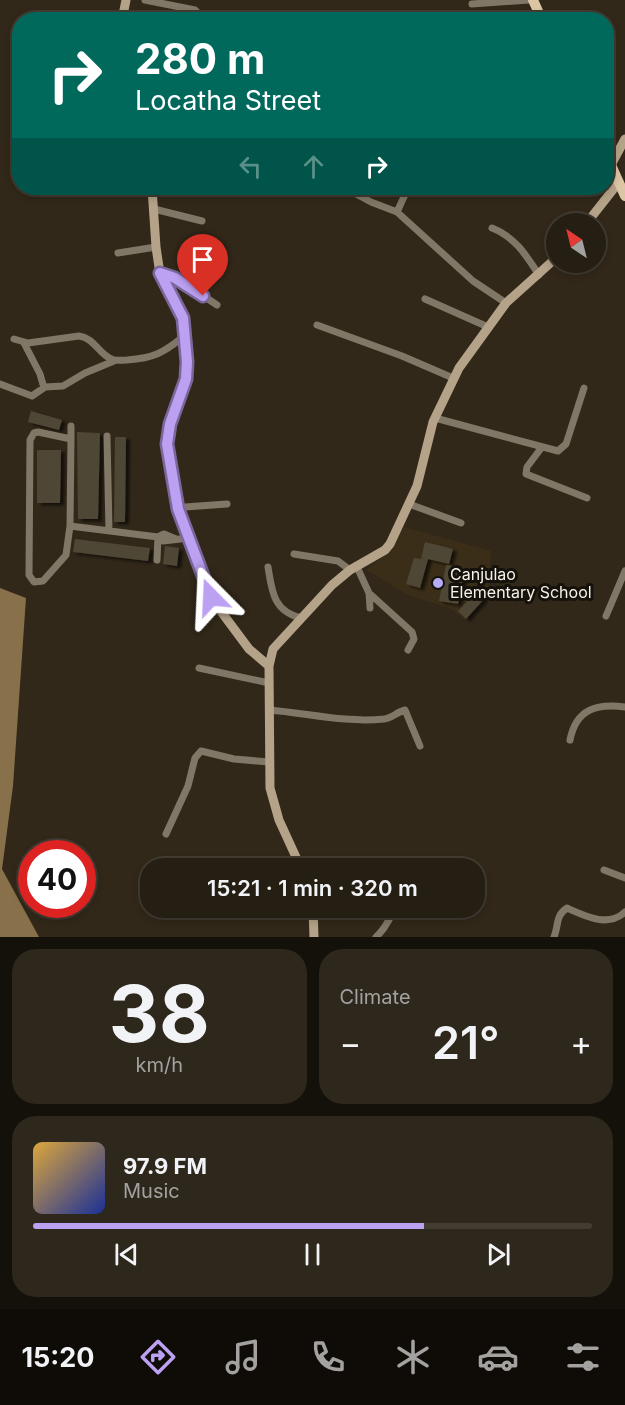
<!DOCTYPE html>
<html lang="en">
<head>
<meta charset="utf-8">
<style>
  :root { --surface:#251e13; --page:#2d271c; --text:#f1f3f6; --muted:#a3a2a0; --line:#423c33; --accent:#bca0f2 }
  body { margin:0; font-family:Inter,sans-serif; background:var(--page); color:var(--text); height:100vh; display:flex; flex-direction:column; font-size:22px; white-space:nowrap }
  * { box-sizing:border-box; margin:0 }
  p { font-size:20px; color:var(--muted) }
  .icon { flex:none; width:33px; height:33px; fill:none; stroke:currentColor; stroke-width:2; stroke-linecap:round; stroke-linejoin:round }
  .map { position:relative; height:937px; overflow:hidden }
  .side { display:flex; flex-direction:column; gap:12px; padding:12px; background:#14100a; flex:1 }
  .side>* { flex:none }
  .top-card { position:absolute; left:12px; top:12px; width:602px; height:183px; border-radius:24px; box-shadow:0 3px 9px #0003,0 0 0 2px var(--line); background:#00695c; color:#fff; overflow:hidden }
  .needle { width:39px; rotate:325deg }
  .buttons { position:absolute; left:546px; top:213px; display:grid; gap:12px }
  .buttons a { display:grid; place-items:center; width:60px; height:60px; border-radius:50%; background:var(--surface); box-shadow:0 3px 9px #0003,0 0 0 2px var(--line); font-size:30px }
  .speed { position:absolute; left:18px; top:840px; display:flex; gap:12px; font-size:30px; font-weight:700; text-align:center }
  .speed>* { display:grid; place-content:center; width:78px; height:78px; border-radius:50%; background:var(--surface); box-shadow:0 3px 9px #0003,0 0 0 2px var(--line); line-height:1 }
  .speed .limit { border:9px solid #d22; background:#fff; color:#111 }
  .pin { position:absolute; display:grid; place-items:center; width:51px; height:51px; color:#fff; margin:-62px -26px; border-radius:50% 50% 50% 0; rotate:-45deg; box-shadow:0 0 6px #0007 }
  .pin .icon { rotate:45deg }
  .me { position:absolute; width:66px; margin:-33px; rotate:339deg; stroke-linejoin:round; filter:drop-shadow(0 0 4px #0008) }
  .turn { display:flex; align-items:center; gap:21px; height:126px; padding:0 24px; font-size:27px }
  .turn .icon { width:78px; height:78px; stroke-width:2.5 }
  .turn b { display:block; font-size:42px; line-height:51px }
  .lanes { display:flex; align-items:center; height:57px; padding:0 24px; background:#0003; justify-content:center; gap:30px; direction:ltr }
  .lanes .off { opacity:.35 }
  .big { font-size:45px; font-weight:600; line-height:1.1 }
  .side .tile { flex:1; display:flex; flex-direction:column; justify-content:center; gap:9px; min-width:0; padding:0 21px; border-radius:24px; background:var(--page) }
  .side .dial { align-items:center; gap:0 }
  .dial b { font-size:78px; line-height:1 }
  .song { display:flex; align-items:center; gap:18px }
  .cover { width:72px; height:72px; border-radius:9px; background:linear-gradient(135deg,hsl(40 70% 55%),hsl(230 70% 35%)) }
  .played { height:6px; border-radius:3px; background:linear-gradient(90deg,var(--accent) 70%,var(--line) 70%) }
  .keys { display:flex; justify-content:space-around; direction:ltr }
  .heat { display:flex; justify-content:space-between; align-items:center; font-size:33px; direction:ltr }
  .side .tiles { flex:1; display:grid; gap:12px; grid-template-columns:1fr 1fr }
  .tile:last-child { grid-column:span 2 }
  .trip { position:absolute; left:140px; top:858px; width:345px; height:60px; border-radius:24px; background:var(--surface); box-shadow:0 3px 9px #0003,0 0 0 2px var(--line); font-weight:600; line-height:60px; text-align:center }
  .menu { display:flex; height:96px; justify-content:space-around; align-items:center; background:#0f0c08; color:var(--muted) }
  .menu .icon { width:42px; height:42px }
  .menu .selected { color:var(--accent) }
  .menu b { font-size:27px; color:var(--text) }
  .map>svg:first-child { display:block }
  .built { fill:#3a2e18 }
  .water { fill:#88714a }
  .building { fill:#504636; filter:url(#shadow) }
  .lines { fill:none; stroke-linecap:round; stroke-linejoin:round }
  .street { stroke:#817766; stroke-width:7 }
  .secondary { stroke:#b4a388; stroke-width:9 }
  .primary { stroke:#dbc5a3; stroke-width:10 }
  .route-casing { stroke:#7a689d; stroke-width:15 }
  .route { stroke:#bca0f2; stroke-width:10 }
  .poi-dot { fill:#b6acf8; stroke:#15110b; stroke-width:2 }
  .labels { text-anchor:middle; stroke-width:6; stroke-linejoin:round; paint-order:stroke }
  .poi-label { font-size:16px; fill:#f8f2e8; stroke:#15110b; text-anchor:start }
</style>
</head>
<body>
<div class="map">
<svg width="625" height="937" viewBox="0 0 625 937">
  <defs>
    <filter id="shadow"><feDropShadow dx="4" dy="2.5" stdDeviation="1.5" flood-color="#0009"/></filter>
  </defs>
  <rect width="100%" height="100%" fill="#312819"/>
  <path class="built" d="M404 527 491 551 488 597 466 620 449 608 410 596 366 570 391 551Z"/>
  <path class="water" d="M0 588 26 598 13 786 2 869 39 937H0Z"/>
  <path class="building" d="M31 411 62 420 59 430 28 422Z
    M77 432 100 433 98 519H78Z
    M115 437H126L125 522H114Z
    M37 450H61L60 503H37Z
    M75 539 150 548 148 561 73 552Z
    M425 542 453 549 449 564 428 559 420 588 406 584 414 558 421 559Z
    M165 546 179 548 177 566 163 564Z
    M446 565 465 568 458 604 439 601Z
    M476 592 484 599 466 619 458 611Z"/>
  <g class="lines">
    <path class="street" d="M145 0 195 10 198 13V20
      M472 4 529 0
      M51 20 52 14 96 20
      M15 78 20 68
      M345 188 371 202 397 212 473 281 506 303
      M545 193 547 188
      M154 209 202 221
      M397 212 408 188
      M492 228C515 237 526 255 539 275
      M118 253 156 247
      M160 274 175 277 217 305
      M425 299 488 327
      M317 325 402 356 453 378
      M14 339 28 343 79 336C92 338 96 348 105 355 113 362 118 360 127 360 154 358 163 353 183 337
      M24 343 40 374 44 388
      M0 384 32 396 45 387 63 386 85 373 114 361
      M435 418 558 451 566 444 584 388
      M71 426V439L70 526 66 555 43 581 34 582 29 575 30 440 34 433 38 432 71 439
      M107 436 109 530
      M542 447 527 467 526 474 587 498
      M409 504 461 523
      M178 509 185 507 227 504
      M70 526 158 537 163 541 189 538
      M158 537 164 534 176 539
      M294 554 338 561 350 570
      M157 560 158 537
      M268 567C272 591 273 611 301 618
      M357 567 369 593 370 608
      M369 593 412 632 414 639 408 650
      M606 616 625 571
      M199 668 269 683
      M269 710C307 713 345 723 384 719 392 718 397 712 405 710L420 746
      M570 740C576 709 597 703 625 707
      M166 834 188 786 195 758 201 751 234 759 269 762
      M604 870 625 878
      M376 937C396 919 383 907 417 914
      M554 937C559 925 555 916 567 908 585 916 608 928 625 912"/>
    <path class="secondary" d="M122 20 126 0
      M611 165 625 139
      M152 188 156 247 160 274 183 318 187 362 186 379 170 424 167 444 178 509 214 602 249 649 269 666
      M586 224 619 182
      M301 868 279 820 270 788 269 666 273 649 332 585 350 570 385 550 390 544 417 486 433 422 459 368 506 303 556 258
      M313 908 314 937"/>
    <path class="primary" d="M533 0 542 20
      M606 154 625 196"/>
  </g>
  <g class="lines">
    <g class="route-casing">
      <path id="route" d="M203 296 175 278 160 273 183 318 187 362 186 379 170 424 167 444 178 509 211 597"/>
    </g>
    <use href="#route" class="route"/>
  </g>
  <circle class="poi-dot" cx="438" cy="583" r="6"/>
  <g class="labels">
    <g class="poi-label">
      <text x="450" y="580">Canjulao<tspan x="450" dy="18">Elementary School</tspan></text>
    </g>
  </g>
</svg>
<div class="buttons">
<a><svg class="needle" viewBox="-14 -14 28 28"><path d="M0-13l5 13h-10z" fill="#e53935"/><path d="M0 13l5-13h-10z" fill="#a3a2a0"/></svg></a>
</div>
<div class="speed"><div class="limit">40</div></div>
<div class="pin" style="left:203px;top:296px;background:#d93025"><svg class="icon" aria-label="arrive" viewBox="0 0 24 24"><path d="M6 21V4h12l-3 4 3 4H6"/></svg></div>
<svg class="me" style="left:211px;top:597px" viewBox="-20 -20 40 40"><path d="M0-17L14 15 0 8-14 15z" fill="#bca0f2" stroke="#fff" stroke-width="4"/></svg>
<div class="trip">15:21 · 1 min · 320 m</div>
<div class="top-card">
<div class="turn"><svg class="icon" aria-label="right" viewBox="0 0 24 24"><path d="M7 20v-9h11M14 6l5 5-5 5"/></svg><div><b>280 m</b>Locatha Street</div></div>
<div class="lanes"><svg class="icon off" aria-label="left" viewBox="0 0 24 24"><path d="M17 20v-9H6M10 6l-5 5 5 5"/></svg><svg class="icon off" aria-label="ahead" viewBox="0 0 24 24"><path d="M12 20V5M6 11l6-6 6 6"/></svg><svg class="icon" aria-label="right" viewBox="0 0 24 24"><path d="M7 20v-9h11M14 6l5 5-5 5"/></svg></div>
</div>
</div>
<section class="side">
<div class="tiles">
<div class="tile dial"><b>38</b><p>km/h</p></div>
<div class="tile"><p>Climate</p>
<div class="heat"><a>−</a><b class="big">21°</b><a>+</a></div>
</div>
<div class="tile">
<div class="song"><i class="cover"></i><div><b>97.9 FM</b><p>Music</p></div></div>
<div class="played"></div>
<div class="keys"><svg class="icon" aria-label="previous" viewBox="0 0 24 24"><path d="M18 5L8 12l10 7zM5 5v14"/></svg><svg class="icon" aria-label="pause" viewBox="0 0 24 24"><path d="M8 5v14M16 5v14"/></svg><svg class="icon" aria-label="next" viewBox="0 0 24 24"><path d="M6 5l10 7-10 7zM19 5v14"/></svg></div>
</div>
</div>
</section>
<nav class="menu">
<b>15:20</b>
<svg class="icon selected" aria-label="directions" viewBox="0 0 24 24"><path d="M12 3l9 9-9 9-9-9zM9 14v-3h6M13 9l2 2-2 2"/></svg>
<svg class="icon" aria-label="music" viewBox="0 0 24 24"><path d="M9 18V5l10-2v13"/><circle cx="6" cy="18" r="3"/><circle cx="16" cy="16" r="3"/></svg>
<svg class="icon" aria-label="phone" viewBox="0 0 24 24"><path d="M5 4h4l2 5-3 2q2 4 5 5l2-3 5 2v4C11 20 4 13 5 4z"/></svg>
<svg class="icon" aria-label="climate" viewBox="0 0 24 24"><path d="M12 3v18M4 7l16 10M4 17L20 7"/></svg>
<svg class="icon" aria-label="car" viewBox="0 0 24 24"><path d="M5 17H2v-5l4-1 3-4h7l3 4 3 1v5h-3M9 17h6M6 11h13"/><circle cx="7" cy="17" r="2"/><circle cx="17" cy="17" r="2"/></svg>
<svg class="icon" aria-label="filters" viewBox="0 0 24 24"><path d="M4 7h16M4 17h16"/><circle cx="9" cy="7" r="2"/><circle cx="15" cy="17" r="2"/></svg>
</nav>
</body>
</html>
